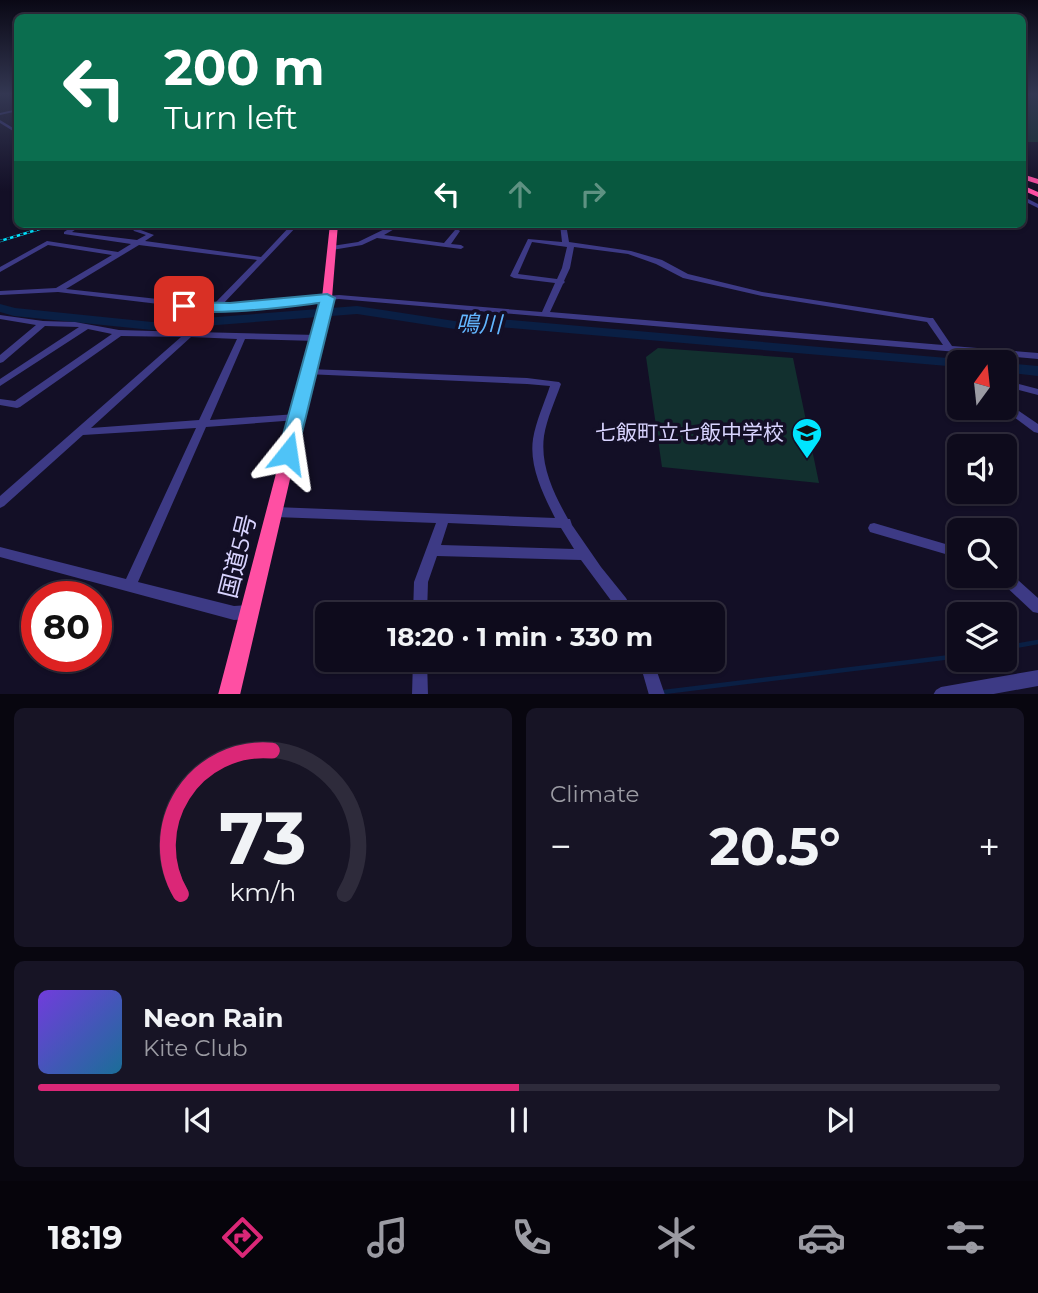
<!DOCTYPE html>
<html lang="en">
<head>
<meta charset="utf-8">
<style>
  :root { --surface:#0e0b1c; --page:#171425; --text:#f1f3f6; --muted:#9b9ba3; --line:#2e2b3b; --accent:#db2777 }
  body { margin:0; font-family:Montserrat,"Noto Sans JP",sans-serif; background:var(--page); color:var(--text); height:100vh; display:flex; flex-direction:column; font-size:26px; white-space:nowrap }
  * { box-sizing:border-box; margin:0 }
  p { font-size:23px; color:var(--muted) }
  .icon { flex:none; width:38px; height:38px; fill:none; stroke:currentColor; stroke-width:2; stroke-linecap:round; stroke-linejoin:round }
  .map { position:relative; height:694px; overflow:hidden }
  .details { display:flex; flex-direction:column; gap:14px; padding:14px; background:#08060f; flex:1 }
  .details>* { flex:none }
  .top-card { position:absolute; left:14px; top:14px; width:1012px; height:214px; border-radius:10px; box-shadow:0 2px 5px #0004,0 0 0 2px var(--line); background:#0b6e4f; color:#fff; overflow:hidden }
  .needle { width:46px; rotate:15deg }
  .buttons { position:absolute; left:947px; top:350px; display:grid; gap:14px }
  .buttons a { display:grid; place-items:center; width:70px; height:70px; border-radius:10px; background:var(--surface); box-shadow:0 2px 5px #0004,0 0 0 2px var(--line); font-size:35px }
  .speed { position:absolute; left:21px; top:581px; display:flex; gap:14px; font-size:35px; font-weight:700; text-align:center }
  .speed>* { display:grid; place-content:center; width:91px; height:91px; border-radius:50%; background:var(--surface); box-shadow:0 2px 5px #0004,0 0 0 2px var(--line); line-height:1 }
  .speed .limit { border:10px solid #d22; background:#fff; color:#111 }
  .pin { position:absolute; display:grid; place-items:center; width:60px; height:60px; color:#fff; margin:-30px; border-radius:14px; box-shadow:0 4px 10px #0006 }
  .me { position:absolute; width:77px; margin:-38px; rotate:15deg; stroke-linejoin:round; filter:drop-shadow(0 0 5px #0008) }
  .turn { display:flex; align-items:center; gap:24px; height:147px; padding:0 35px; font-size:32px }
  .turn .icon { width:91px; height:91px; stroke-width:2.5 }
  .turn b { display:block; font-size:49px; line-height:60px }
  .lanes { display:flex; align-items:center; height:66px; padding:0 35px; background:#0003; justify-content:center; gap:35px; direction:ltr }
  .lanes .off { opacity:.35 }
  .big { font-size:52px; font-weight:700; line-height:1.1 }
  .details .tile { flex:1; display:flex; flex-direction:column; justify-content:center; gap:10px; min-width:0; padding:0 24px; border-radius:10px; background:var(--page) }
  .details .dial { align-items:center; gap:0 }
  .dial svg { height:182px; overflow:visible; fill:none; stroke:var(--line); stroke-width:7; stroke-linecap:round; text-anchor:middle }
  .dial text { fill:var(--text); stroke:none }
  .song { display:flex; align-items:center; gap:21px }
  .cover { width:84px; height:84px; border-radius:10px; background:linear-gradient(135deg,hsl(260 70% 55%),hsl(200 70% 35%)) }
  .played { height:7px; border-radius:4px; background:linear-gradient(90deg,var(--accent) 50%,var(--line) 50%) }
  .keys { display:flex; justify-content:space-around; direction:ltr }
  .heat { display:flex; justify-content:space-between; align-items:center; font-size:38px; direction:ltr }
  .details .tiles { flex:1; display:grid; gap:14px; grid-template-columns:1fr 1fr }
  .tile:last-child { grid-column:span 2 }
  .trip { position:absolute; left:315px; top:602px; width:410px; height:70px; border-radius:10px; background:var(--surface); box-shadow:0 2px 5px #0004,0 0 0 2px var(--line); font-weight:700; line-height:70px; text-align:center }
  .menu { display:flex; height:112px; justify-content:space-around; align-items:center; background:#06040b; color:var(--muted) }
  .menu .icon { width:49px; height:49px }
  .menu .on { color:var(--accent) }
  .menu b { font-size:32px; color:var(--text) }
  .map>svg:first-child { display:block }
  .green { fill:#12302f }
  .lines { fill:none; stroke-linecap:round; stroke-linejoin:round }
  .stream { stroke:#0a1f44; stroke-width:4.5 }
  .river { fill:#0a1f44; fill-rule:evenodd }
  .minor { fill:#3d3a85; fill-rule:evenodd }
  .highway { fill:#ff4fa3; fill-rule:evenodd }
  .rail-casing { stroke:#00e5ff; stroke-width:2.5 }
  .rail { stroke:#130f26; stroke-width:2; stroke-dasharray:3.5; stroke-linecap:butt }
  .route { fill:#4fc3f7; stroke:#337fa1; stroke-width:2 }
  .labels { text-anchor:middle; stroke-width:7; stroke-linejoin:round; paint-order:stroke }
  .poi-label { font-size:21px; fill:#d9d4ff; stroke:#130f26; text-anchor:end }
  .water-label { font-size:23px; font-style:italic; fill:#62b6ff; stroke:#130f26 }
  .near-street-label { font-size:24px; fill:#d9d4ff; stroke:#130f26 }
</style>
</head>
<body>
<div class="map">
<svg width="1038" height="695" viewBox="0 0 1038 695">
  <rect width="100%" height="100%" fill="#130f26"/>
  <path class="green" d="M1022 94H1038V142H1022Z
    M658 348 793 358 819 483 662 467 646 357Z"/>
  <g class="lines">
    <path class="stream" d="M1004 648 1038 642
      M664 692 959 656"/>
    <path class="river" d="M0 304 15 308 152 322 357 306 461 322 498 319 959 359 966 362H959V367L498 327 461 330 357 314 152 330 14 316 0 312Z
      M1004 363 1038 366V376L1004 372Z"/>
    <path class="minor" d="M18 109V111L0 115V113Z
      M0 120 18 131V134L0 123Z
      M1022 196 1038 204V208L1022 200Z
      M76 224H83L72 232 137 240 146 235 134 231 129 224H135L138 229 154 235 145 241 261 257 292 224H299L222 305 339 295 542 312 555 283 514 278 510 276 528 239 562 242 560 224H566L569 242 631 251 662 260 688 274 762 292 930 318H933L952 346 1038 353V359L339 299 217 310 196 332 317 335 321 338 317 341 245 339 210 420 297 414 301 415 302 417 301 419 297 420 206 427 138 582 234 606 249 605 254 607 256 612 254 617 249 619 234 620 0 557V547L126 579 196 428 83 435 4 506 0 508V496L181 337 121 336 20 407 17 408 0 405V399L15 401 112 334 88 329 0 386V379L79 327 45 326 3 362 0 363V355L36 325 0 319V315L43 321 75 322 119 330 187 332 209 310 58 292 0 295V291L56 288 112 255 48 245 0 272V267L47 241 118 252 131 244 64 234V232ZM532 242 567 247 562 268 557 279 518 274ZM139 245 257 260 213 305 66 289ZM574 247 628 254 656 264 683 278 762 296 927 322 943 345 550 312 563 284 565 282 564 281 570 268ZM191 337 237 339 199 420 91 428Z
      M395 224H403L384 235 444 243 455 230 457 229 460 231 451 244 461 245 464 247 461 249 377 238 362 245 332 250 329 248 332 246 358 242Z
      M309 369 527 378 559 382 561 384C555 401 547 418 544 436 540 466 554 494 568 519H570L572 525 601 567 626 598 635 614H621L581 560 437 556 428 582 427 614H413L414 582 436 523 275 517 271 515 269 512 271 509 275 507 555 518C543 494 529 466 533 439 536 421 544 404 550 386L527 384 306 374 304 372 306 370ZM448 523 561 528 574 549 441 545Z
      M1004 380 1038 389V395L1004 386Z
      M1004 401 1038 424V433L1034 432 1002 408H1004Z
      M874 523 959 548V558L870 532 868 528 870 524Z
      M1004 570 1009 572 1038 598V613L1033 612 999 580 998 576H1004Z
      M413 660H427L428 695H412Z
      M639 660H653L665 695H649Z
      M1038 670V686L988 695H933L936 690 941 687Z"/>
    <path class="highway" d="M1022 174 1038 179V184L1022 179Z
      M1022 185 1038 192V197L1022 190Z
      M330 224H338L332 298 240 695H218L322 298Z"/>
    <g class="rail-casing">
      <path id="rail" d="M0 241 56 224"/>
    </g>
    <use href="#rail" class="rail"/>
  </g>
  <linearGradient id="sky" x2="0" y2="1"><stop stop-color="#0a0815"/><stop offset="0.49" stop-color="#333752"/><stop offset="1" stop-color="#333752" stop-opacity="0"/></linearGradient>
  <rect width="1038" height="192" fill="url(#sky)"/>
  <path class="route" d="M327 294 335 298 297 453 294 458H281L278 453 319 303C294 306 193 320 177 306L184 302 230 303Z"/>
  <defs>
    <g id="school-pin" transform="scale(1.575)"><path d="M0 17L-7.5 6A9.5 9.5 0 1 1 7.5 6Z" fill="#00e5ff" stroke="#130f26"/><path d="M0-5L7-2L0 1L-7-2ZM-4 1L0 2.5L4 1V4Q0 6-4 4Z" fill="#111"/></g>
  </defs>
  <g fill-rule="evenodd">
    <use href="#school-pin" x="807" y="433"/>
  </g>
  <g class="labels">
    <g class="poi-label">
      <text x="784" y="440">七飯町立七飯中学校</text>
    </g>
    <g class="water-label">
      <text transform="translate(479 324) rotate(1)" y="8">鳴川</text>
    </g>
    <g class="near-street-label">
      <text transform="translate(238 556) rotate(-76)" y="8">国道5号</text>
    </g>
  </g>
</svg>
<div class="buttons">
<a><svg class="needle" viewBox="-14 -14 28 28"><path d="M0-13l5 13h-10z" fill="#e53935"/><path d="M0 13l5-13h-10z" fill="#9b9ba3"/></svg></a>
<a><svg class="icon" aria-label="sound" viewBox="0 0 24 24"><path d="M4 9h4l5-4v14l-5-4H4zM17 9q2 3 0 6"/></svg></a>
<a><svg class="icon" aria-label="search" viewBox="0 0 24 24"><circle cx="10" cy="10" r="6"/><path d="M15 15l6 6"/></svg></a>
<a><svg class="icon" aria-label="layers" viewBox="0 0 24 24"><path d="M12 4l9 5-9 5-9-5zM3 14l9 5 9-5"/></svg></a>
</div>
<div class="speed"><div class="limit">80</div></div>
<div class="pin" style="left:184px;top:306px;background:#d93025"><svg class="icon" aria-label="arrive" viewBox="0 0 24 24"><path d="M6 21V4h12l-3 4 3 4H6"/></svg></div>
<svg class="me" style="left:288px;top:453px" viewBox="-20 -20 40 40"><path d="M0-17L14 15 0 8-14 15z" fill="#4fc3f7" stroke="#fff" stroke-width="4"/></svg>
<div class="trip">18:20 · 1 min · 330 m</div>
<div class="top-card">
<div class="turn"><svg class="icon" aria-label="left" viewBox="0 0 24 24"><path d="M17 20v-9H6M10 6l-5 5 5 5"/></svg><div><b>200 m</b>Turn left</div></div>
<div class="lanes"><svg class="icon" aria-label="left" viewBox="0 0 24 24"><path d="M17 20v-9H6M10 6l-5 5 5 5"/></svg><svg class="icon off" aria-label="ahead" viewBox="0 0 24 24"><path d="M12 20V5M6 11l6-6 6 6"/></svg><svg class="icon off" aria-label="right" viewBox="0 0 24 24"><path d="M7 20v-9h11M14 6l5 5-5 5"/></svg></div>
</div>
</div>
<section class="details">
<div class="tiles">
<div class="tile dial"><svg viewBox="0 0 100 80">
<path d="M14 69A42 42 0 1 1 86 69"/>
<path d="M14 69A42 42 0 0 1 54 6" stroke="#db2777"/>
<text x="50" y="56" font-size="32" font-weight="700">73</text>
<text x="50" y="72" font-size="11">km/h</text>
</svg></div>
<div class="tile"><p>Climate</p>
<div class="heat"><a>−</a><b class="big">20.5°</b><a>+</a></div>
</div>
<div class="tile">
<div class="song"><i class="cover"></i><div><b>Neon Rain</b><p>Kite Club</p></div></div>
<div class="played"></div>
<div class="keys"><svg class="icon" aria-label="previous" viewBox="0 0 24 24"><path d="M18 5L8 12l10 7zM5 5v14"/></svg><svg class="icon" aria-label="pause" viewBox="0 0 24 24"><path d="M8 5v14M16 5v14"/></svg><svg class="icon" aria-label="next" viewBox="0 0 24 24"><path d="M6 5l10 7-10 7zM19 5v14"/></svg></div>
</div>
</div>
</section>
<nav class="menu">
<b>18:19</b>
<svg class="icon on" aria-label="directions" viewBox="0 0 24 24"><path d="M12 3l9 9-9 9-9-9zM9 14v-3h6M13 9l2 2-2 2"/></svg>
<svg class="icon" aria-label="music" viewBox="0 0 24 24"><path d="M9 18V5l10-2v13"/><circle cx="6" cy="18" r="3"/><circle cx="16" cy="16" r="3"/></svg>
<svg class="icon" aria-label="phone" viewBox="0 0 24 24"><path d="M5 4h4l2 5-3 2q2 4 5 5l2-3 5 2v4C11 20 4 13 5 4z"/></svg>
<svg class="icon" aria-label="climate" viewBox="0 0 24 24"><path d="M12 3v18M4 7l16 10M4 17L20 7"/></svg>
<svg class="icon" aria-label="car" viewBox="0 0 24 24"><path d="M5 17H2v-5l4-1 3-4h7l3 4 3 1v5h-3M9 17h6M6 11h13"/><circle cx="7" cy="17" r="2"/><circle cx="17" cy="17" r="2"/></svg>
<svg class="icon" aria-label="filters" viewBox="0 0 24 24"><path d="M4 7h16M4 17h16"/><circle cx="9" cy="7" r="2"/><circle cx="15" cy="17" r="2"/></svg>
</nav>
</body>
</html>
